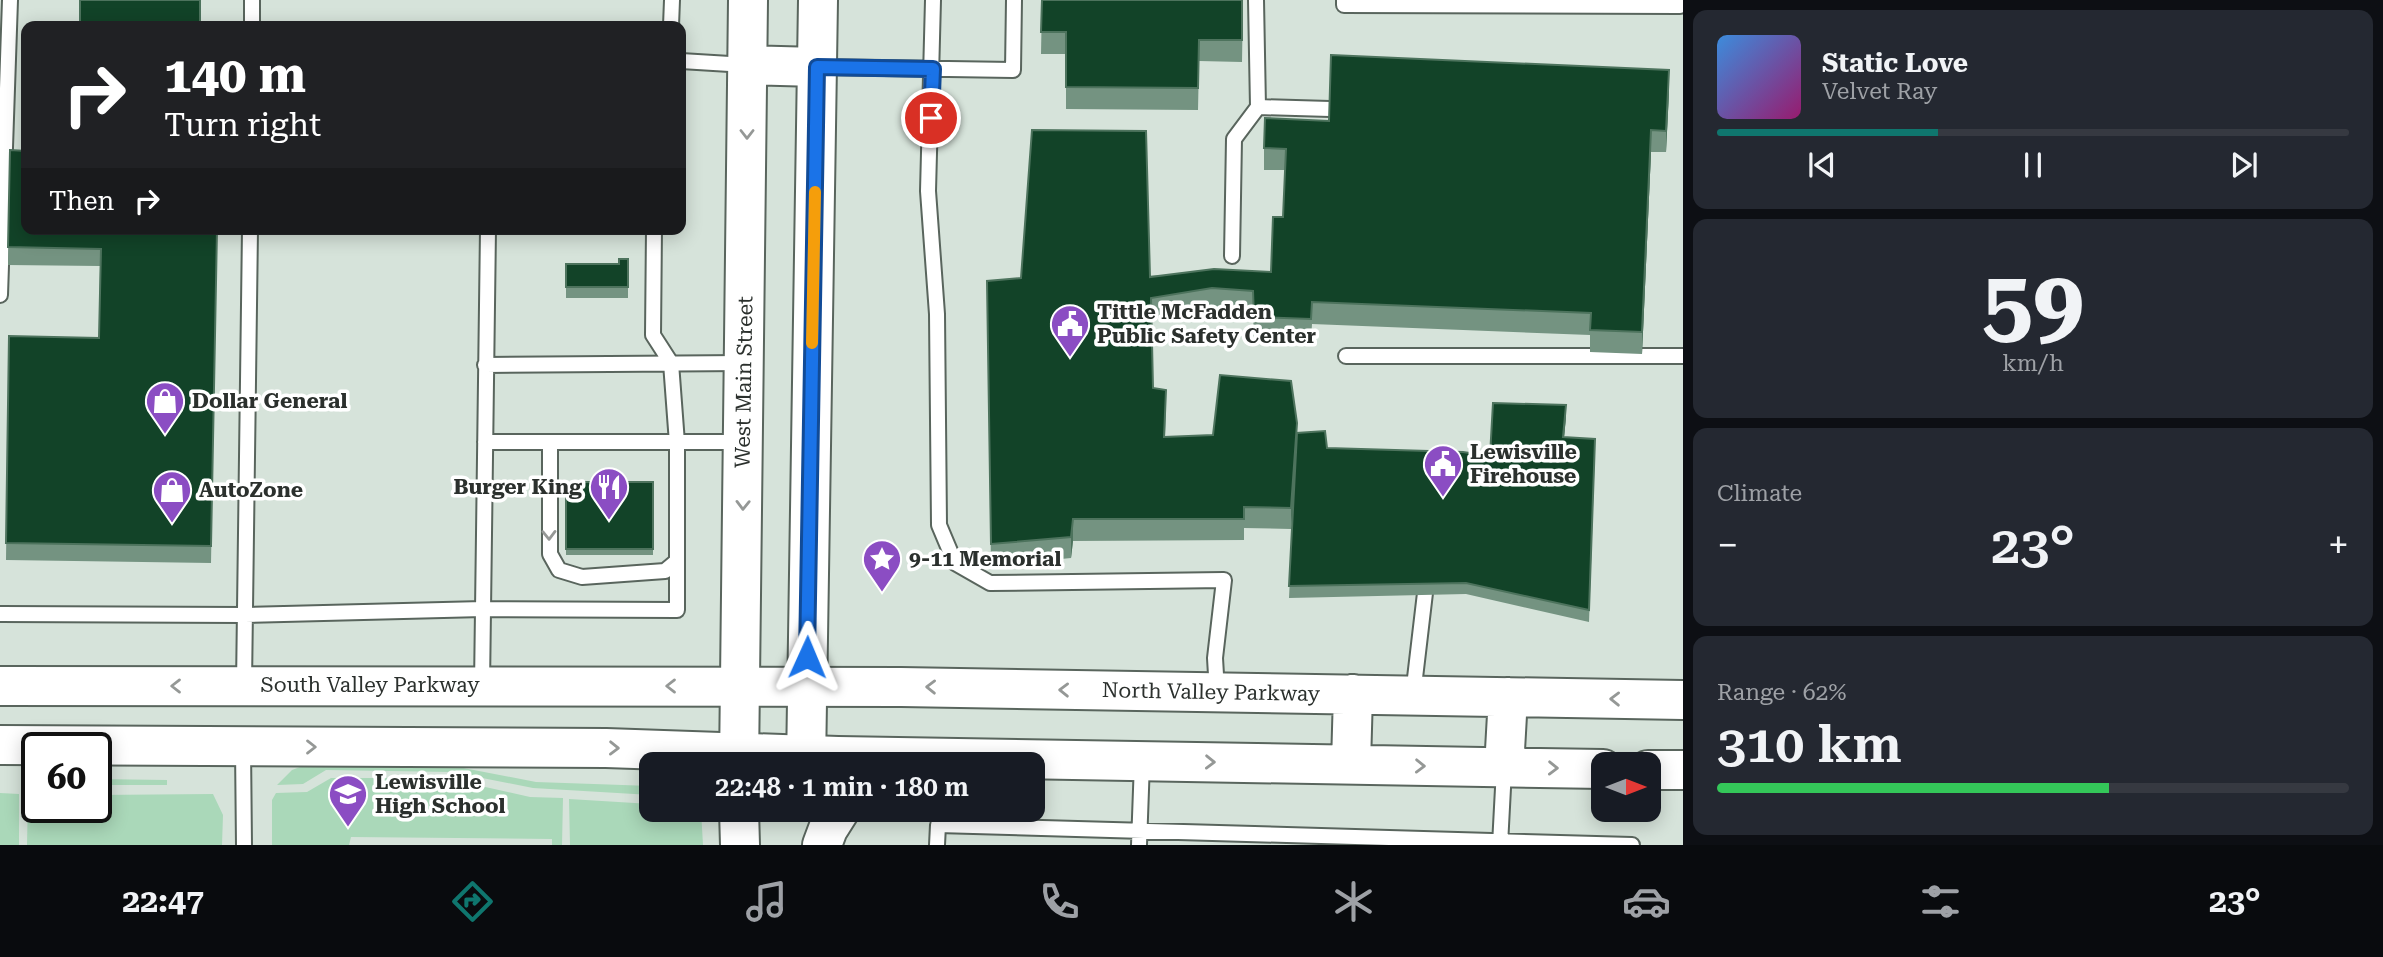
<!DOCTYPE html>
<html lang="en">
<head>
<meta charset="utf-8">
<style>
  :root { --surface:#171b24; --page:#242831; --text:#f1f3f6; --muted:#9ea1a6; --line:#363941; --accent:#0f766e }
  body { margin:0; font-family:"Roboto Serif",serif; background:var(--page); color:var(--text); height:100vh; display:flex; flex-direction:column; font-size:26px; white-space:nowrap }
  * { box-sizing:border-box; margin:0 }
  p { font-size:23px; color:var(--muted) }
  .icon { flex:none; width:38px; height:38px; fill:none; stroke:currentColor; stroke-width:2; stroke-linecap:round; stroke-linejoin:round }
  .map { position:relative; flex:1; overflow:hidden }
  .panel { display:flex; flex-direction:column; gap:10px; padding:10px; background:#0d0f14; width:700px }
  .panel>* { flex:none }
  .banner { position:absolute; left:21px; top:21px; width:665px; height:214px; border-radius:14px; box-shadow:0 4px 18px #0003; background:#202124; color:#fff; overflow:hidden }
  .needle { width:46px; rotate:90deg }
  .controls { position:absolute; left:1591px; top:752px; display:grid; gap:14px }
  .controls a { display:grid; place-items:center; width:70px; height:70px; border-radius:14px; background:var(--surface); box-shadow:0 4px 18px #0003; font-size:35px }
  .speed { position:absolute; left:21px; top:732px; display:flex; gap:14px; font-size:35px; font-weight:700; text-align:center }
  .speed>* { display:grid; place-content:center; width:91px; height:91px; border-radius:50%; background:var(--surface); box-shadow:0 4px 18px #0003; line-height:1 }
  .speed .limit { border:4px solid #111; border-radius:10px; background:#fff; color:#111 }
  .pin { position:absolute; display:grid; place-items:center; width:60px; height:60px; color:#fff; margin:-30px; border:4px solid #fff; border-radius:50%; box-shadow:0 2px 7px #0007 }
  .me { position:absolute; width:77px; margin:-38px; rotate:1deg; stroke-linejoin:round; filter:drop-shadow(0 0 5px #0008) }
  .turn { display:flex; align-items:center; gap:24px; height:147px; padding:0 28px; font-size:32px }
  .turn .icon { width:91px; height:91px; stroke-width:2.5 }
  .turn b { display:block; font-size:49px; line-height:60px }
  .then { display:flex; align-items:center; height:66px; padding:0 28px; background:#0003; gap:14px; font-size:26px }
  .big { font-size:52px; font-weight:600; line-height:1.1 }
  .panel .tile { flex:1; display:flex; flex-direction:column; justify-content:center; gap:10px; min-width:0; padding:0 24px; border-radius:14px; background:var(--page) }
  .panel .dial { align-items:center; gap:0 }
  .dial b { font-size:91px; line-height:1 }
  .song { display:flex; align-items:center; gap:21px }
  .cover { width:84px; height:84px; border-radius:10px; background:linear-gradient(135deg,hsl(210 70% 55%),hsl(320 70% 35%)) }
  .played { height:7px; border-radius:4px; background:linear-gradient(90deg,var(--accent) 35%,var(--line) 35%) }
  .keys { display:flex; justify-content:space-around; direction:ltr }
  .heat { display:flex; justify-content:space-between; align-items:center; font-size:38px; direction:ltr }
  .charge { height:10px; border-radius:5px; background:linear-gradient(90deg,#34c759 62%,var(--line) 0) }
  .trip { position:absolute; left:639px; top:752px; width:406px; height:70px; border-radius:14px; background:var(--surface); box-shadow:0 4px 18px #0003; font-weight:600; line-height:70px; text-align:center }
  .tabs { display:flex; height:112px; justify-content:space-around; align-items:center; background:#090b0e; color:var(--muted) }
  .tabs .icon { width:49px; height:49px }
  .tabs .on { color:var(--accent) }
  .tabs b { font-size:32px; color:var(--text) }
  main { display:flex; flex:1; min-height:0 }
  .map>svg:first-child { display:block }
  .green { fill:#aad8b9 }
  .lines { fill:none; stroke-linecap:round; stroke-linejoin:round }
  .lane-casing { stroke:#59655d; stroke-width:18 }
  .secondary-casing { stroke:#59655d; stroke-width:42 }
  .primary-casing { stroke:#59655d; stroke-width:42 }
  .lane { stroke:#fff; stroke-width:14 }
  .secondary { stroke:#fff; stroke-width:38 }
  .primary { stroke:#fff; stroke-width:38 }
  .wall { fill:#749381 }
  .shaded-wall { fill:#4d735d }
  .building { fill:#124328; stroke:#4d735d; stroke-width:2 }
  .oneway { stroke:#959896 }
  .route-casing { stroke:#114b97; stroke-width:18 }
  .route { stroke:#1a73e8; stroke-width:12 }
  .slow { stroke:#f59e0b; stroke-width:12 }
  .labels { text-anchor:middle; stroke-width:7; stroke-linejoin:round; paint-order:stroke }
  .poi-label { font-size:21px; font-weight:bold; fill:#2b302d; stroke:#fff; text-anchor:start }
  .street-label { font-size:21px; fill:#2b302d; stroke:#fff }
</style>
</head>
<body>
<main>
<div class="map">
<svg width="1683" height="845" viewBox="0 0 1683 845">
  <rect width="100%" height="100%" fill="#d6e3da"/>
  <path class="green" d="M308 764 453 766 536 782 651 786V795L533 788 452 772 326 770 303 784 277 785 292 770Z
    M331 778H445L530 797 563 798 562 845H552V839L351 837 349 845H272V800L276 793 307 792Z
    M96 779 167 780V785H96Z
    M0 793 19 794V845H0Z
    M213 794 223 815 222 845H27L28 795H37V807H96V795Z
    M569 799 651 804V810H701L703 845H570Z"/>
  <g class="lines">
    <g class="lane-casing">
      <path id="lane" d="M933 0 928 191 937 314 939 525 955 563 990 583 1224 580 1215 658 1217 692
        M1344 0V5L1680 6
        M252 26V0
        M671 26 672 0
        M681 61 746 65
        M818 67 1013 70 1014 0
        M1258 107 1330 109
        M1232 256 1234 139 1258 107 1256 0
        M0 295 10 0
        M1346 356H1683
        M485 365 744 363
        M485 442H742
        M550 442V554L559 570 582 577 665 571 677 561
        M0 614 245 615 483 609 677 610V443L671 363 653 335 654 229
        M244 685 250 229
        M482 686 488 229
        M1413 695 1427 576
        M243 748 244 845
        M937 845 938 825 1632 845
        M1139 845 1142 762
        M1500 845 1504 769"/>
    </g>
    <g class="secondary-casing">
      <path id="secondary" d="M0 686 901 687 1683 700
        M0 745 606 748 838 756 1603 769
        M1351 764 1353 694
        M1504 768 1508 697
        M1648 770H1683"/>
    </g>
    <g class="primary-casing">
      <path id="primary" d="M748 65 817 67
        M739 765 748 0
        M806 765 818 0
        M878 765 886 757
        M739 810 740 845
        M822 845 828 829 840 810"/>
    </g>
    <use href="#lane" class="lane"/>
    <use href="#secondary" class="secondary"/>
    <use href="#primary" class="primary"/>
  </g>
  <path class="wall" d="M1042 0H1243L1242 62 1199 61 1198 110 1066 109V54H1041Z
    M1669 92 1666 152H1651L1642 354 1590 352V335L1312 324 1311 341 1254 339 1253 313 1212 310 1152 319 1153 388 1166 411 1165 437 1297 433 1327 448 1490 456 1566 417 1564 437 1595 451 1589 622 1466 594 1289 598 1295 476 1291 529 1244 528V540L1073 541 1071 558 991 566 987 281 1271 272 1283 217 1285 170H1264V148L1329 121Z
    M10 150 217 229 211 563 6 560 9 336 99 338 100 266 8 265Z
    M628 259V298H566V264H619Z
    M566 482H653V555H566Z"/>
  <path class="shaded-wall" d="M1669 70V92L1666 152V131Z
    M1651 130V152L1642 354V332Z
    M1566 405V417L1563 449V437Z
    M1297 423V445L1291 529V508Z
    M1073 519V541L1071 558V537Z"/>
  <path class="building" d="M80 0H200V26H80Z
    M1042 0H1242V40H1199L1198 88 1066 87V32H1041Z
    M1331 55 1669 70 1666 131 1651 130 1642 332 1590 330 1591 313 1312 302 1311 319 1254 317 1253 291 1212 288 1151 298 1153 388 1166 390 1164 437 1213 435 1220 375 1291 381 1297 423 1291 508 1244 507V519H1073L1071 537 991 544 987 281 1021 278 1032 130 1146 131 1150 277 1214 269 1271 272 1273 217H1283L1286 149 1264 148 1265 118 1329 121Z
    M10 150 26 151V229H217L211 546 6 543 9 336 99 338 101 249 8 247Z
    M619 259H628V287H566V264H619Z
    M1493 403 1566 405 1563 437 1595 439 1589 610 1466 583 1289 586 1297 433 1325 431 1327 448 1463 452 1490 456Z
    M566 482H653V549H566Z"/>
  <defs><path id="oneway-chevron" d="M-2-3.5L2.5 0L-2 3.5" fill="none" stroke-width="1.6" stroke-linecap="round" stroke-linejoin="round" transform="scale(1.75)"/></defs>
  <g class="oneway">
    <use href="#oneway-chevron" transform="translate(747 134) rotate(90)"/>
    <use href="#oneway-chevron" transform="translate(743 505) rotate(91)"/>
    <use href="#oneway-chevron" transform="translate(549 535) rotate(89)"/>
    <use href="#oneway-chevron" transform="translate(176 686) rotate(180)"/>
    <use href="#oneway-chevron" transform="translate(671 686) rotate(-180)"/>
    <use href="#oneway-chevron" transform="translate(931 687) rotate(-179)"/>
    <use href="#oneway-chevron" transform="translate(1064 690) rotate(-179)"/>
    <use href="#oneway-chevron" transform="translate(1615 699) rotate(-179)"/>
    <use href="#oneway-chevron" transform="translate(311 747)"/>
    <use href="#oneway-chevron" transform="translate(614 748) rotate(1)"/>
    <use href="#oneway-chevron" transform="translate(1210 762) rotate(1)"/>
    <use href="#oneway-chevron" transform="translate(1420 766) rotate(1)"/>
    <use href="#oneway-chevron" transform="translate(1553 768) rotate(1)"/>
  </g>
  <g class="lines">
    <g class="route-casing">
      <path id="route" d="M807 657 817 67 933 69 931 118"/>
    </g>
    <use href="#route" class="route"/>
    <path class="slow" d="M812 343 815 192"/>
  </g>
  <defs>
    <g id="civic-pin" transform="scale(2.0125)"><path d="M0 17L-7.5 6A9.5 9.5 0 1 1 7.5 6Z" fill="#8b4dc3" stroke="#fff"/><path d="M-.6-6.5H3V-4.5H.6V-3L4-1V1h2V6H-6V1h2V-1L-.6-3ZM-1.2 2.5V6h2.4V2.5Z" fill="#fff"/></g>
    <g id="shop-pin" transform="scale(2.0125)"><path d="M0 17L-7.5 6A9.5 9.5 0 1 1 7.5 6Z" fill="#8b4dc3" stroke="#fff"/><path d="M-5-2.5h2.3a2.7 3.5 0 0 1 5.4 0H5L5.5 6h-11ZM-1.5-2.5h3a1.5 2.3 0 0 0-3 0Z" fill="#fff"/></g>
    <g id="restaurant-pin" transform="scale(2.0125)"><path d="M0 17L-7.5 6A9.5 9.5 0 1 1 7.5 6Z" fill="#8b4dc3" stroke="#fff"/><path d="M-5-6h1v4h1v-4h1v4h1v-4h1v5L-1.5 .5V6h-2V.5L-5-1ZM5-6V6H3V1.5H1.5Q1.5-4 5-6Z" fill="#fff"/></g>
    <g id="sight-pin" transform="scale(2.0125)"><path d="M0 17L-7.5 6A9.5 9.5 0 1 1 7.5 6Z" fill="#8b4dc3" stroke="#fff"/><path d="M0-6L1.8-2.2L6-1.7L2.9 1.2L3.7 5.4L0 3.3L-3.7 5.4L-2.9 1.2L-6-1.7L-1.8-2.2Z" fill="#fff"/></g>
    <g id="school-pin" transform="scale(2.0125)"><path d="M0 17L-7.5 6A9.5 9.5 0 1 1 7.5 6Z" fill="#8b4dc3" stroke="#fff"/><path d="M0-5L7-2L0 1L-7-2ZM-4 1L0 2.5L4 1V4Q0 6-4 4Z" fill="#fff"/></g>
  </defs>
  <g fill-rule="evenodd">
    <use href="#civic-pin" x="1070" y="324"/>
    <use href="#shop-pin" x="165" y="401"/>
    <use href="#civic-pin" x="1443" y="464"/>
    <use href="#restaurant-pin" x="609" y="487"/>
    <use href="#shop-pin" x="172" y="490"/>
    <use href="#sight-pin" x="882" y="559"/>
    <use href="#school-pin" x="348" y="794"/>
  </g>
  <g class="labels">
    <g class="poi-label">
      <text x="1097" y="319">Tittle McFadden<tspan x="1097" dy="24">Public Safety Center</tspan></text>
      <text x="192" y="408">Dollar General</text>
      <text x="1470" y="459">Lewisville<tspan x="1470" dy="24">Firehouse</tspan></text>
      <text x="582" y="494" text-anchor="end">Burger King</text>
      <text x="199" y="497">AutoZone</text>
      <text x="909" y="566">9-11 Memorial</text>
      <text x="375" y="789">Lewisville<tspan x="375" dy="24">High School</tspan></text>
    </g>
    <g class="street-label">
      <text transform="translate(744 382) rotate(-89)" y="7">West Main Street</text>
      <text x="370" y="692">South Valley Parkway</text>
      <text transform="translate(1211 692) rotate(1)" y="7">North Valley Parkway</text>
    </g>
  </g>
</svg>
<div class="controls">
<a><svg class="needle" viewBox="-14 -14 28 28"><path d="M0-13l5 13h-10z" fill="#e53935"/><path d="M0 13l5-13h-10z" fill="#9ea1a6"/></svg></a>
</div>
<div class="speed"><div class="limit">60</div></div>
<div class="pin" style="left:931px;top:118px;background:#d93025"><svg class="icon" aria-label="arrive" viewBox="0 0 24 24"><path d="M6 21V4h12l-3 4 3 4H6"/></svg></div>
<svg class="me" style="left:807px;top:657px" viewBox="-20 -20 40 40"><path d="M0-17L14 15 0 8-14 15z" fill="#1a73e8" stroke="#fff" stroke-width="4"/></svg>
<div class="trip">22:48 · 1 min · 180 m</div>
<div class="banner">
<div class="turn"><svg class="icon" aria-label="right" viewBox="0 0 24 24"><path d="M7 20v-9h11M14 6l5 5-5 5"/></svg><div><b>140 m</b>Turn right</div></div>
<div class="then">Then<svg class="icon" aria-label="right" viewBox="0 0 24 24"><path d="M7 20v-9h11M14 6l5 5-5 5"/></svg></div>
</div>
</div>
<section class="panel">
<div class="tile">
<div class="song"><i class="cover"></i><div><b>Static Love</b><p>Velvet Ray</p></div></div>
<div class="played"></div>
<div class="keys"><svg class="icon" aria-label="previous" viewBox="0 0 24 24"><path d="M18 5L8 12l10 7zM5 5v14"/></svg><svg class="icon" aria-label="pause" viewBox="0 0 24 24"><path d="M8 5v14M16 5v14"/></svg><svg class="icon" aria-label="next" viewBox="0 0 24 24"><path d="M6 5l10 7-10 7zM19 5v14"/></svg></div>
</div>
<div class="tile dial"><b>59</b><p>km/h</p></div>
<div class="tile"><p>Climate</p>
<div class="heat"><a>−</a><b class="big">23°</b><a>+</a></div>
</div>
<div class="tile"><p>Range · 62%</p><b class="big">310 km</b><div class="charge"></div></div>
</section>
</main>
<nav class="tabs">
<b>22:47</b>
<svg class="icon on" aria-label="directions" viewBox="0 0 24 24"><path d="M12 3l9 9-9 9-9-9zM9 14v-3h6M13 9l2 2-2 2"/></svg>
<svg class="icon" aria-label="music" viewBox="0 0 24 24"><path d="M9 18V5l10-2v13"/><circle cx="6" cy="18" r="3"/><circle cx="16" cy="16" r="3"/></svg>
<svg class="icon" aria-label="phone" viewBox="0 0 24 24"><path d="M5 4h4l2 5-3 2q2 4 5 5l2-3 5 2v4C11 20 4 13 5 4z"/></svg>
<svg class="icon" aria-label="climate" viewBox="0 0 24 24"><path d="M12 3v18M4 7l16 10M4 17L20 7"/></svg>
<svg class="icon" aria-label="car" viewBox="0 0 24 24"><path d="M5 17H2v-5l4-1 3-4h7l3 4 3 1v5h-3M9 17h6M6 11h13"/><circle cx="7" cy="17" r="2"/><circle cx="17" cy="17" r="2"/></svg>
<svg class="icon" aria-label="filters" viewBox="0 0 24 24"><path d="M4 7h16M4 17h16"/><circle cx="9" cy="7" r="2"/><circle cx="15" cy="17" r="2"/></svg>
<b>23°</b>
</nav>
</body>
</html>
